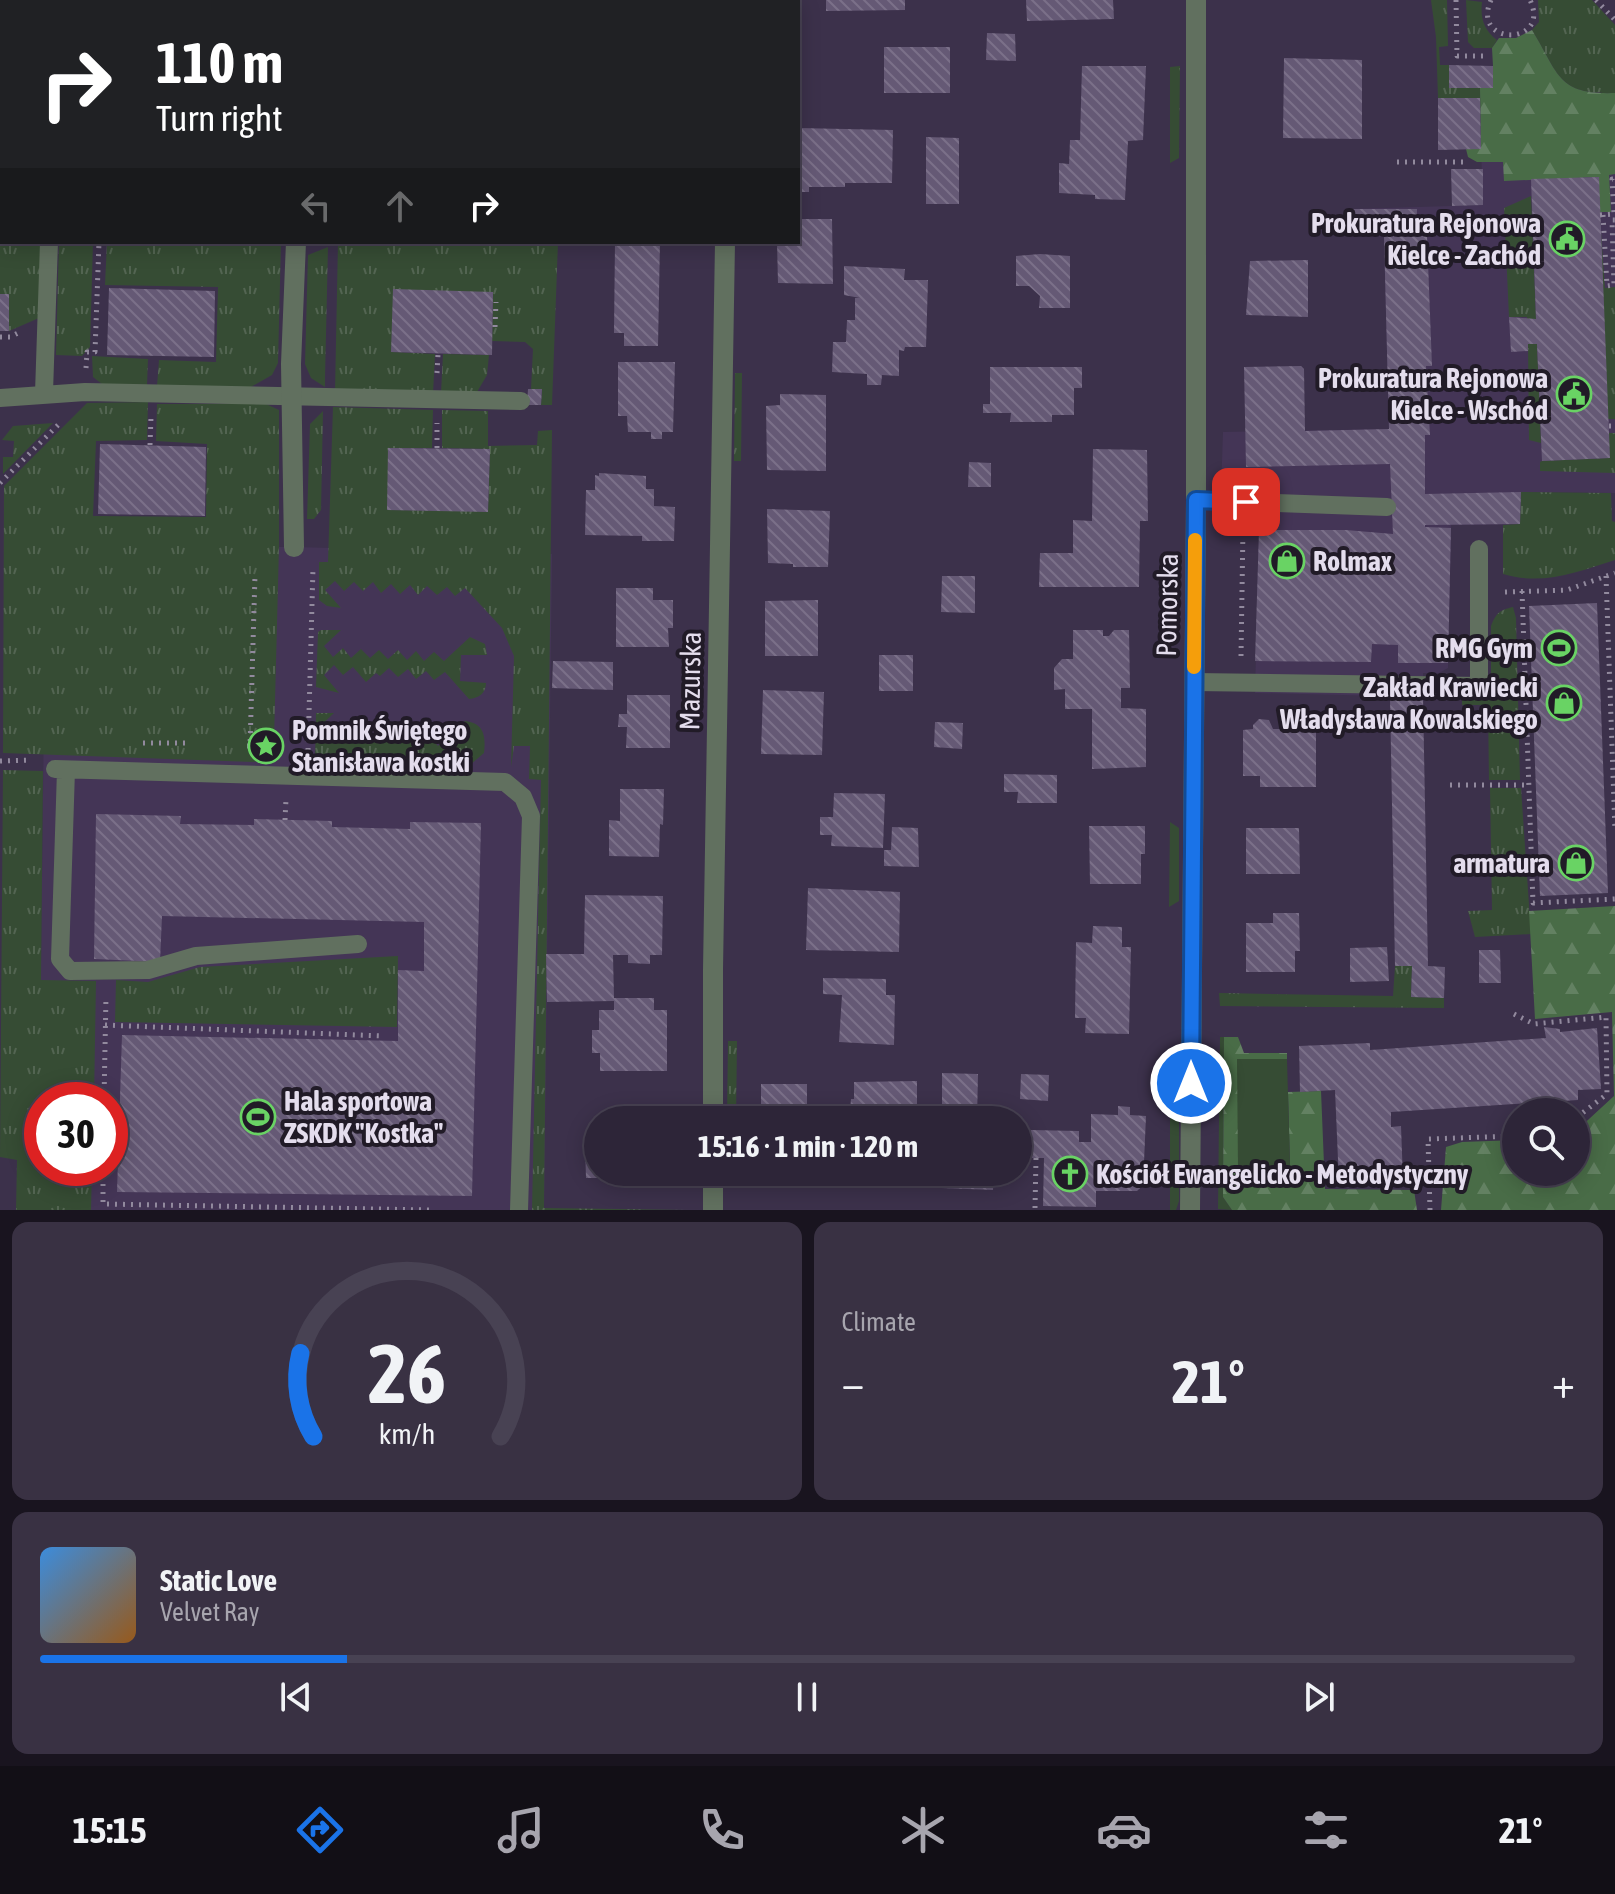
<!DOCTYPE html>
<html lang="en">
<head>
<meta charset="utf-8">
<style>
  :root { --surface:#2d2538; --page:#393143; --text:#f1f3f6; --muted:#a7a5ae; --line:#484253; --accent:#1a73e8 }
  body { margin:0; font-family:"Asap Condensed",sans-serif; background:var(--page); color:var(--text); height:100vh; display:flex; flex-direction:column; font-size:30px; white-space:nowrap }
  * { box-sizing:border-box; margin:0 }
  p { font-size:26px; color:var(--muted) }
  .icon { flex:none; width:44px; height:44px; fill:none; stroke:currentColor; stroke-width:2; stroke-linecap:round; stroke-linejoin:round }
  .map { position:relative; height:1210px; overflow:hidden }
  .details { display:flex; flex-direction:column; gap:12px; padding:12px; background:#19141f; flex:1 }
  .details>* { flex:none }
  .hud { position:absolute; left:0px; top:0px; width:800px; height:244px; box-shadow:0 4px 20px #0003,0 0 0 2px var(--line); background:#202124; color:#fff; overflow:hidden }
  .buttons { position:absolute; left:1502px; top:1098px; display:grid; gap:16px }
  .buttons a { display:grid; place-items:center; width:88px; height:88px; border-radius:50%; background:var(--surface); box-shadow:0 4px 20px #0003,0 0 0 2px var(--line); font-size:40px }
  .speed { position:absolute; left:24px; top:1082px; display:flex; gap:16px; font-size:40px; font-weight:700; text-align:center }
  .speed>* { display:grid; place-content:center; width:104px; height:104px; border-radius:50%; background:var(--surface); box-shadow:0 4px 20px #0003,0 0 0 2px var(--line); line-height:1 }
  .speed .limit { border:12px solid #d22; background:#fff; color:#111 }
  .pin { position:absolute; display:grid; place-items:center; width:68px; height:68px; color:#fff; margin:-34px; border-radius:16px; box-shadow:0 4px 12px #0006 }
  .me { position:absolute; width:88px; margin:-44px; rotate:0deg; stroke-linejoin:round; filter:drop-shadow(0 0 6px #0008) }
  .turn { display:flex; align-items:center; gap:28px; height:168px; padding:0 24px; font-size:36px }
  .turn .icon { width:104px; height:104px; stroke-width:2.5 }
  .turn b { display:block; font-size:56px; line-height:68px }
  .lanes { display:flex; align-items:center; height:76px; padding:0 24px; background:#0003; justify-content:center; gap:40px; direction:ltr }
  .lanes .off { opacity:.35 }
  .big { font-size:60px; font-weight:700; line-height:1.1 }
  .details .card { flex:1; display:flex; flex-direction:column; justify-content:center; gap:12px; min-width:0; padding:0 28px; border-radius:16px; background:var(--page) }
  .details .dial { align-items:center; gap:0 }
  .dial svg { height:208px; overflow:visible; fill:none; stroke:var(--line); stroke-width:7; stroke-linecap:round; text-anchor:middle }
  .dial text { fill:var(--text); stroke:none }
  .song { display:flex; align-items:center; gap:24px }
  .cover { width:96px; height:96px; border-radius:12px; background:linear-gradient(135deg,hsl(210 70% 55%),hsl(30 70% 35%)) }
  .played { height:8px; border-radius:4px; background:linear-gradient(90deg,var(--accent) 20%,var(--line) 20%) }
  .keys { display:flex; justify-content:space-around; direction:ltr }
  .heat { display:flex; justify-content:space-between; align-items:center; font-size:44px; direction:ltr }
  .details .tiles { flex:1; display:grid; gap:12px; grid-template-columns:1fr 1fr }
  .card:last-child { grid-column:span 2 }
  .trip { position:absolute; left:584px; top:1106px; width:448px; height:80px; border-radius:40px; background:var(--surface); box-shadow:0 4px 20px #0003,0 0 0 2px var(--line); font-weight:700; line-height:80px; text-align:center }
  .menu { display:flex; height:128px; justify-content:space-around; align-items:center; background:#120f16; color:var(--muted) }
  .menu .icon { width:56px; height:56px }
  .menu .current { color:var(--accent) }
  .menu b { font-size:36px; color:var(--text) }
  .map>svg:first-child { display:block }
  .built { fill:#443556; fill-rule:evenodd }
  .grass { fill:url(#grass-tufts) }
  .forest { fill:url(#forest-firs) }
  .pitch { fill:#364c34 }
  .building { fill:url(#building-back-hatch) }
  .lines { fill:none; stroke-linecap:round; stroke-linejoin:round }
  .path { stroke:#928a9e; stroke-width:5; stroke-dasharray:2 6; stroke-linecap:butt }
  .lane { stroke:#61705f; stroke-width:18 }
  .street { stroke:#61705f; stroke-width:20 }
  .route-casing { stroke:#114b97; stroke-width:20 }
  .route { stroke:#1a73e8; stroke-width:14 }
  .slow { stroke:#f59e0b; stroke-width:14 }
  .labels { text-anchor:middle; stroke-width:8; stroke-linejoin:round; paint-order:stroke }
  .poi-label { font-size:28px; font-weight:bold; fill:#e4dded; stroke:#211b27; text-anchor:end }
  .street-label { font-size:28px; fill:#e4dded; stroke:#211b27 }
</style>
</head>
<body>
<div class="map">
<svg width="1615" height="1210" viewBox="0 0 1615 1210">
  <defs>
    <pattern id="grass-tufts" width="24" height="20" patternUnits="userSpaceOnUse" patternTransform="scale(2)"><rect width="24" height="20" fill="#364c34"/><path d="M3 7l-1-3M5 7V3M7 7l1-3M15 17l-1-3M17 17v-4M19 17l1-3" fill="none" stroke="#536552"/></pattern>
    <pattern id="forest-firs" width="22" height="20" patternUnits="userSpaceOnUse" patternTransform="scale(2)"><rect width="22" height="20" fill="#496c47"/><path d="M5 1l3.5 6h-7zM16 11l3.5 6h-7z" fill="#638162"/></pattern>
    <pattern id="building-back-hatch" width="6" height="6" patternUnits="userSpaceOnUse" patternTransform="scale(2)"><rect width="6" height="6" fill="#655975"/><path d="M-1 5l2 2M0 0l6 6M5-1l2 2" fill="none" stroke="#7b7089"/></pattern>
  </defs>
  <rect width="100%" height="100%" fill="#3c314b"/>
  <path class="built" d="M1615 148V493L1521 492 1520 524 1451 525 1448 668 1439 673H1423V697L1255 693 1259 530 1221 490 1223 432 1389 429 1384 237 1352 236V209L1483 205 1481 149Z
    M46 546 294 547 552 554 544 1210H38ZM42 1100H110V1168H42Z"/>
  <path class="grass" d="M1431 0H1447L1448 46 1439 47 1440 65H1449V88H1480V98H1438L1436 37Z
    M1466 0 1482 2C1480 18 1484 30 1497 40L1492 48H1474L1468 42Z
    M1538 0H1592L1615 25V93C1557 95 1559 74 1532 30L1539 22Z
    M1180 66 1179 158 1170 163V67Z
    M1531 196 1536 319 1527 320V317H1509L1504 208Z
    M0 209 2 242H41L39 318 9 331V294H0Z
    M1600 218 1605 288 1615 287V419H1608Z
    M59 242H93L90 347 82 356 56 355Z
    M107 242H281L278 363 272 375 249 388 157 386 159 360 216 362 218 287 105 285Z
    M338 242H558L552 405H541L542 390 531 389 533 349 525 342 492 341 493 292 392 352 435 354 433 394 335 392Z
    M328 247 325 378V387L311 378 305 364 308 255Z
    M1528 344H1537L1541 443 1529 440Z
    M443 354 489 355 487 375 477 392 441 393Z
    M92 356 148 359 147 385 102 384 93 377Z
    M735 373H742L741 461H734Z
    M148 402 147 440 96 441 93 516 206 517 207 444 156 441 157 404H266L279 410V547L274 740 261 744V750L270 754 265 760 253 762 3 753 4 486 87 403Z
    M333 407 433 410 432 448H388V510L488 511 490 449 442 448V410L488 411V446L537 445 538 431 552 430 544 1208 688 1210H532L541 780 529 779 530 746H514L511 767 514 656 502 628 465 588 455 596 447 587 437 595 427 586 418 595 410 585 400 594 391 584 381 593 373 582 363 591 354 582 344 591 335 581 325 590 341 608 327 606 319 600V562H328Z
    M323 411 321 510 314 519H307L310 424Z
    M53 423 3 474V457H13L14 441 2 440 13 426Z
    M1609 433H1615V473L1540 471V462L1542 461 1609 458Z
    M1521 492 1611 493 1612 521 1615 522V560C1578 572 1542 586 1503 574V525L1520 524Z
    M1513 607 1516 618 1520 780H1489L1488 705H1462V695H1491V626C1496 613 1500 610 1513 607Z
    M321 630H341L324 646 333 657 343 648 351 658 361 649 370 658 379 650 388 659 398 650 407 660 416 651 424 661 434 652 444 661 470 637 485 644 487 655H461L460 681 486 683C486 693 479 698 469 699L445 672 434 680 426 671 416 679 408 669 398 677 389 668 380 676 376 673 366 682 353 667 343 675 334 665 324 675 339 693 316 687 318 632Z
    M316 713H334L317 729 326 739 336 731 344 740 354 732 363 741 373 733 382 743 391 734 400 744 410 736 418 745 429 736 438 746 465 721C484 723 486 736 484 753L470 765 315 760Z
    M3 770 43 771 41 980 96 981 94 1100H42V1168H92L91 1210H16L17 1160 0 1157Z
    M1490 788H1521L1531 934 1475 937 1468 911 1492 910Z
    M1170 822 1179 828V901L1169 907Z
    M398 956 397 1027 115 1022 116 980 148 982 200 967Z
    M1395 966H1412L1411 997 1444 998V1008L1220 1006 1219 993 1393 996Z
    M1220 1037H1224L1223 1197 1232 1210 1218 1209Z
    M728 1041H737L736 1120H727Z
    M1170 1076H1179V1201L1176 1210H1170Z"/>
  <path class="forest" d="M1532 30C1559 74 1557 95 1615 93V174L1609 175 1611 212H1600L1598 177 1504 181 1503 162H1477L1468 157 1466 149H1481L1480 88 1493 66 1492 48 1499 38H1516Z
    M1615 906V1210H1441L1446 1147 1462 1142 1516 1140V1172H1543L1544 1178 1573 1175 1576 1172V1131L1614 1096 1612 1012 1535 1019 1529 911Z
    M1224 1037H1238L1244 1053H1287V1059H1237L1290 1166 1288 1092 1321 1091 1325 1189 1414 1190 1417 1210H1232L1223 1197Z"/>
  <path class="pitch" d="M1237 1059H1287L1290 1166 1238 1167Z"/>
  <path class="building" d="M826 0H905V10L826 11Z
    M1026 0H1113L1114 19 1027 21Z
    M987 33 1015 34 1016 61 986 60Z
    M884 47H950V93H884Z
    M1284 58 1362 60V139L1283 138Z
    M1449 65 1493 66V88H1449Z
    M1082 66H1146L1143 140 1128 141 1125 200 1095 199V195L1059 193V163L1069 164 1070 140H1080Z
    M1438 98H1480L1481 149 1438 150Z
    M798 128 893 130 892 183H845V187H809V192H798Z
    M926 137 959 138V204H926Z
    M1451 169H1483V205L1452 206Z
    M1599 177 1610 458 1542 461 1537 344H1528V351L1511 352 1509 317 1536 319 1531 179Z
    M1352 209H1417L1416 236H1427L1432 366H1426L1430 435H1425V494L1521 492 1520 524 1425 525V527L1451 528 1448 663H1398V645L1372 644 1371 662 1255 661 1259 530H1346L1393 534 1390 464 1246 467 1244 367 1301 366 1304 369 1305 431 1389 429 1384 236H1352Z
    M799 219H832L833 284 778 283 777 242H798Z
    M615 242H660L658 346H624V333H614Z
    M1040 254 1070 256V308H1039L1040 296 1029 286H1016V256Z
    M1308 260V317L1246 315 1250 261Z
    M844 266 905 269 904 280H928L926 347H905L904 351 899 350V376L882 375 881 385H867V374L832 372 833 342H846L847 320H855V298H860L844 295Z
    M109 288 215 291 214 357 107 355Z
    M393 289 493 292 492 355 391 352Z
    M0 294H9V331H0Z
    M618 362H675L673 432H662V439H651V432H628L627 416H618Z
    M990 367H1082V388H1074V415H1052V422H1010L1011 413H983V404H990Z
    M528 389H542L541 405H527Z
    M780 394 826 395V471L767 470 766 406 780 405Z
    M100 444 206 447 205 516 98 514Z
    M388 448 490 449 488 512 387 510Z
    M1093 449 1147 450 1148 521H1140L1139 587H1039L1040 553H1073V520L1092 521Z
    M969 462 991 463V487H968Z
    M599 473 646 476V489H654V506L675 507 674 541H642V536L585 535 586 490H595V475L599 476Z
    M767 509 830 511 828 567H793V564L768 563Z
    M942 576H975V613L941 612Z
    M616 588H653V600H673V628H668L669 647H616Z
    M818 600V656H765V601Z
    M1597 603 1608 893 1540 896 1529 606Z
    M1073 630H1103V636H1109L1114 630H1129L1130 688H1121V708L1146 709V767L1092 769V709H1065V689L1054 690V668L1062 659H1073Z
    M879 655H913V691H879Z
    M553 661 613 662V690L552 688Z
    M763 690 824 692 822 755 761 754Z
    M627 695H670V748H626L627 727H618L619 714H627Z
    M1423 697 1428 966 1445 967 1444 998 1411 997 1412 966H1395L1390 698Z
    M1259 719 1269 720 1273 729H1281V719H1316V787H1260V776H1243V730L1253 729V725Z
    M935 722 963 723 962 749 934 747Z
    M1004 774 1057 775V803H1017L1018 792H1004Z
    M620 789H664L663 825 660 824 659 857 609 856V820L620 821Z
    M834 793 885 794 883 848 831 846 832 835H820V817H833Z
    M96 814 181 816 180 824 254 825V819L332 821V827L410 829V822L481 823 472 1196 117 1192 122 1035 398 1041V970L424 971V922L162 916 160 962 94 959Z
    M1089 826H1145V854H1141V884H1090Z
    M892 827 918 828 919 867 884 866V850H891Z
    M1246 828H1299L1300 874H1246Z
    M808 888 900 892 899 952 806 950Z
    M585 895 663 896 662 955H650V964L628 963V955H613L614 998H654V1010H667V1071H600V1053H592V1030H599V1010H614V1001L547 1002 546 954H584Z
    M1273 913H1299L1300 951H1295V972H1246V923H1273Z
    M1093 926 1122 927V947H1131L1129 1034 1085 1033 1086 1018H1075L1076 942 1092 943Z
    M1387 947 1389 981 1350 982V948Z
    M1479 950H1500L1501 983H1479Z
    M823 978 886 979V995H895L894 1045 839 1042 842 995 823 994Z
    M1544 1027 1560 1029V1032L1597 1028 1601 1089 1578 1090V1100L1391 1112V1127L1401 1126 1403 1180 1339 1183 1335 1090 1300 1092 1299 1046 1370 1043V1050L1546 1038Z
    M942 1073 978 1074 977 1120H942Z
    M1021 1074 1049 1075 1048 1101 1020 1099Z
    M917 1081V1120H857V1111H850L851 1099H854V1082Z
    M761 1084H807V1120H761Z
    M1118 1106 1130 1107V1115L1146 1116 1143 1185 1137 1191H1096V1207L1043 1206 1044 1158H1031V1130L1079 1131V1142H1091V1114L1118 1115Z
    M585 1145H598V1172H645V1178H586Z
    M942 1172H994L993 1190 942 1188Z"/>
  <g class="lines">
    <path class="path" d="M449 0V2
      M1456 0 1457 56H1485
      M1491 0C1470 47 1552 46 1530 0
      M1596 0 1615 20
      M35 2V0
      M96 2 99 0
      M108 2V0
      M149 2 150 0
      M240 2 242 0
      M1397 162H1463
      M1600 215 1614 214 1612 179H1615
      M1603 215 1607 286 1614 285 1612 220H1615
      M495 327 496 302
      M0 337H10L20 332
      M86 368 87 352H95L99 242
      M437 373 438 354
      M1609 426H1615
      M150 445 151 417
      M437 448V423
      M0 483 62 421
      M1606 576 1615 831
      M1522 591 1533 903 1615 899
      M1505 592 1567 590 1615 573
      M1241 656 1243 527
      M143 743H189
      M247 746H250L255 575
      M308 750 313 568
      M0 761 30 760
      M1450 785H1529
      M285 820 286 799
      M1514 1014 1534 1024 1606 1017 1607 1094 1576 1118
      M105 1025 383 1036
      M104 1100 106 996
      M103 1168V1204L431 1210
      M1035 1208 1036 1158
      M1430 1210 1428 1139 1516 1136"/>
    <path class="lane" d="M0 191H2
      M44 393 49 242
      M0 398 85 392 521 401
      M1196 500 1387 507
      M1194 682 1479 686V549
      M55 769 505 782 523 797 531 816 519 1210
      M66 770 60 959 70 971 148 970 196 956 358 944"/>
    <path class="street" d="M305 2V0
      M730 2V0
      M294 547 291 364 296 242
      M713 1120V970L725 242
      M713 1172V1210
      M1190 1210 1196 500V0"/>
  </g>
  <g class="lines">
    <g class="route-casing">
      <path id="route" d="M1191 1083 1196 500 1246 502"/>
    </g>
    <use href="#route" class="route"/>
    <path class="slow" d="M1194 667 1195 540"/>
  </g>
  <defs>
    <g id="civic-ring" transform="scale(1.8)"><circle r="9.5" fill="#211b27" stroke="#69d364" stroke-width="1.5"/><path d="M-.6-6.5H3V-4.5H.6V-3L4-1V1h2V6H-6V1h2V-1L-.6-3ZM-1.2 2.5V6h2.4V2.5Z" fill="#69d364"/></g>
    <g id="shop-ring" transform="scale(1.8)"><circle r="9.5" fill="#211b27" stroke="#69d364" stroke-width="1.5"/><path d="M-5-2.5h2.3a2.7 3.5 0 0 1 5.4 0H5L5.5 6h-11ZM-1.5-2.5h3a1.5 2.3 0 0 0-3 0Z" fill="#69d364"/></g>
    <g id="stadium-ring" transform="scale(1.8)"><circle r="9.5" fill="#211b27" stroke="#69d364" stroke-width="1.5"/><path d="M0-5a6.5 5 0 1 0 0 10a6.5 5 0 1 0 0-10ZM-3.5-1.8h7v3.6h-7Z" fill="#69d364"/></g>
    <g id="sight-ring" transform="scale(1.8)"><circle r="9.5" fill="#211b27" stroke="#69d364" stroke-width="1.5"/><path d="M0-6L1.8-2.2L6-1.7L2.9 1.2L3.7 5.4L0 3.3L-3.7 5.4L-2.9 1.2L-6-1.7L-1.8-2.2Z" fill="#69d364"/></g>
    <g id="church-ring" transform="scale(1.8)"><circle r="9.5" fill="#211b27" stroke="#69d364" stroke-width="1.5"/><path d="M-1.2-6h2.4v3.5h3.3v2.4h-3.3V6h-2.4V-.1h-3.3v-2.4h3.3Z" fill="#69d364"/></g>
  </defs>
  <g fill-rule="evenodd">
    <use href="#civic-ring" x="1567" y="239"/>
    <use href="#civic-ring" x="1574" y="394"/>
    <use href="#shop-ring" x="1287" y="561"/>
    <use href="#stadium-ring" x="1559" y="648"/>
    <use href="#shop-ring" x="1564" y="703"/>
    <use href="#sight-ring" x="266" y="746"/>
    <use href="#shop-ring" x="1576" y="863"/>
    <use href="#stadium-ring" x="258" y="1117"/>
    <use href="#church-ring" x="1070" y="1174"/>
  </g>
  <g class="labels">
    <g class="poi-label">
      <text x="1541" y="233">Prokuratura Rejonowa<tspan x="1541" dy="32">Kielce - Zachód</tspan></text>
      <text x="1548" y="388">Prokuratura Rejonowa<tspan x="1548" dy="32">Kielce - Wschód</tspan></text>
      <text x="1313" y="571" text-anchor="start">Rolmax</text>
      <text x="1533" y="658">RMG Gym</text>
      <text x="1538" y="697">Zakład Krawiecki<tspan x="1538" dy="32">Władysława Kowalskiego</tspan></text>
      <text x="292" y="740" text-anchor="start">Pomnik Świętego<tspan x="292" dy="32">Stanisława kostki</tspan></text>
      <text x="1550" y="873">armatura</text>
      <text x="284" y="1111" text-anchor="start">Hala sportowa<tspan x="284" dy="32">ZSKDK "Kostka"</tspan></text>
      <text x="1096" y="1184" text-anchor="start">Kościół Ewangelicko - Metodystyczny</text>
    </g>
    <g class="street-label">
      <text transform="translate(1167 605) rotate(-89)" y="10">Pomorska</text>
      <text transform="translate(690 681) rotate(-89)" y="10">Mazurska</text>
    </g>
  </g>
</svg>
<div class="buttons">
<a><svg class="icon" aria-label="search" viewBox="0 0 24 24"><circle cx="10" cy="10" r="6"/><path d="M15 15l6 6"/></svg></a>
</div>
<div class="speed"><div class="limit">30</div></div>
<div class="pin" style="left:1246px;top:502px;background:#d93025"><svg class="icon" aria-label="arrive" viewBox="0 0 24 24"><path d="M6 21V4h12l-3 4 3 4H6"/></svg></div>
<svg class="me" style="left:1191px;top:1083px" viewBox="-20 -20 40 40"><circle r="17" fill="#1a73e8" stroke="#fff" stroke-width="3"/><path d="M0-11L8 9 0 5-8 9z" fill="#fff"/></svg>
<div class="trip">15:16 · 1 min · 120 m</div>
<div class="hud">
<div class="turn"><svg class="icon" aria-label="right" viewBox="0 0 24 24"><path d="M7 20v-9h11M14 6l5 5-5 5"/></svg><div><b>110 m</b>Turn right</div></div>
<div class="lanes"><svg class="icon off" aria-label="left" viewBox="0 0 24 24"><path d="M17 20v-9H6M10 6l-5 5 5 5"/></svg><svg class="icon off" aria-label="ahead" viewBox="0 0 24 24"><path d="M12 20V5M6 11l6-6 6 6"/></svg><svg class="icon" aria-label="right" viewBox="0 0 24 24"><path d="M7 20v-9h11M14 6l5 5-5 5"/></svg></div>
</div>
</div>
<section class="details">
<div class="tiles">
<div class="card dial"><svg viewBox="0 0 100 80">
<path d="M14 69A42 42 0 1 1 86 69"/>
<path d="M14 69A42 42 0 0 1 9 37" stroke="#1a73e8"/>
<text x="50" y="56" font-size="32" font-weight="700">26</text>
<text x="50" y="72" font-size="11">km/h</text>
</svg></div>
<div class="card"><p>Climate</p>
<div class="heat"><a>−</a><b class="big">21°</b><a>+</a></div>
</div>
<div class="card">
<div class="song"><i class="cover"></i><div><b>Static Love</b><p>Velvet Ray</p></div></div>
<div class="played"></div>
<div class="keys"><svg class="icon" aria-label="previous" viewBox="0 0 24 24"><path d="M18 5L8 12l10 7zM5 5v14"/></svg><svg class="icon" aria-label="pause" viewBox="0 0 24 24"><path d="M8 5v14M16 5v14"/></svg><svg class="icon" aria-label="next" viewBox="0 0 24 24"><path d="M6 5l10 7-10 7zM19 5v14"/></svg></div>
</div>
</div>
</section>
<nav class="menu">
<b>15:15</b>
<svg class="icon current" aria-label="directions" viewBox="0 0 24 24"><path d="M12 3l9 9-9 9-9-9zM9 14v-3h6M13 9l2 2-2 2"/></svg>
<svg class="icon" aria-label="music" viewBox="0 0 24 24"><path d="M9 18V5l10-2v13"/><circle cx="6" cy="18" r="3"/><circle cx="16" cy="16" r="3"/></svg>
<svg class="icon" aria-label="phone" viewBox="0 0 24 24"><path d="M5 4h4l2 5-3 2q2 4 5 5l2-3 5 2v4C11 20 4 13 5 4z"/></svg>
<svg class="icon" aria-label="climate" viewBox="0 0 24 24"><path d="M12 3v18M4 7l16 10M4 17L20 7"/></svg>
<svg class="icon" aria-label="car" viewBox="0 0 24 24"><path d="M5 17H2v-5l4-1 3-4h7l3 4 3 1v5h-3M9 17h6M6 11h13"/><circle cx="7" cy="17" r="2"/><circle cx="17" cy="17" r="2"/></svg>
<svg class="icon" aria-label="filters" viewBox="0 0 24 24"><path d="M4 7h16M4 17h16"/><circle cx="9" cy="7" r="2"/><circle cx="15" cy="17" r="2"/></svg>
<b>21°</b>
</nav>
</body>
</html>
